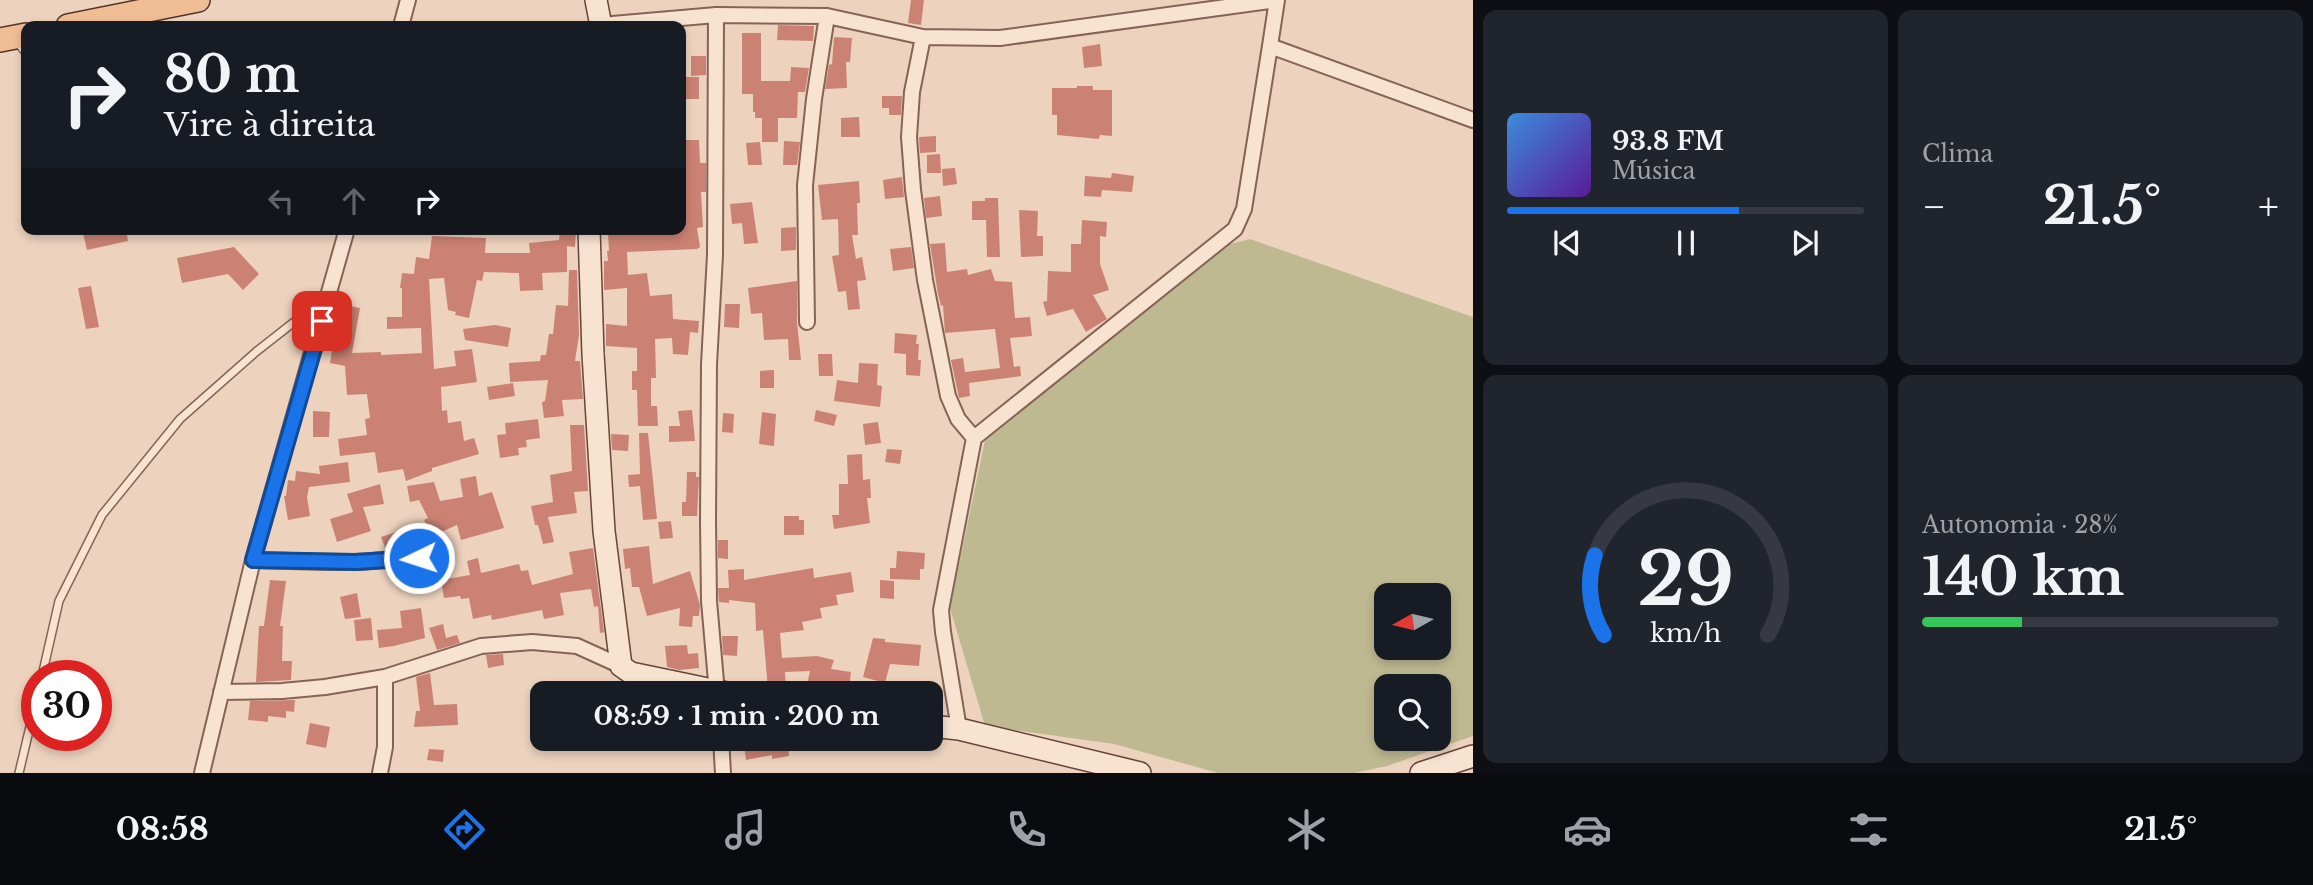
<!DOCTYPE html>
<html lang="pt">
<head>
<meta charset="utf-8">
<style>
  :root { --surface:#171b24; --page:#20242c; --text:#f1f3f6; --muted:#9ea1a6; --line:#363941; --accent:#1a73e8 }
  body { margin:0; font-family:"Libre Baskerville",serif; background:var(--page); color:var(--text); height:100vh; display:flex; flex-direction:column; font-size:26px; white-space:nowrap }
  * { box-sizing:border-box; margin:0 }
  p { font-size:23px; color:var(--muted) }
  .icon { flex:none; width:38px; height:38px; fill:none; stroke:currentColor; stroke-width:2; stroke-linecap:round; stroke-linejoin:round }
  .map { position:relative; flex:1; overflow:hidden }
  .sheet { display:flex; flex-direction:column; gap:10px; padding:10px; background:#0d0f14; width:840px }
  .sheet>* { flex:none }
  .top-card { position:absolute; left:21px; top:21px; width:665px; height:214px; border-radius:14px; box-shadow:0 4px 10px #0003; background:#171b24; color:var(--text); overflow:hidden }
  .needle { width:46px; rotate:262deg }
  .buttons { position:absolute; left:1374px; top:583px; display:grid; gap:14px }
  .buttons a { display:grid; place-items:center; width:77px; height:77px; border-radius:14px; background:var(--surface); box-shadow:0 4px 10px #0003; font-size:35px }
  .speed { position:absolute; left:21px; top:660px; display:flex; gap:14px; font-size:35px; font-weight:700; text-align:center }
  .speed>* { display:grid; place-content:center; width:91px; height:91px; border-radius:50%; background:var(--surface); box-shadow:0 4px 10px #0003; line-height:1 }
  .speed .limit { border:10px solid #d22; background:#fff; color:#111 }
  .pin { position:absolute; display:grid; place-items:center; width:60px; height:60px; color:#fff; margin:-30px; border-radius:14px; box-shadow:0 4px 10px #0006 }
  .me { position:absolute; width:77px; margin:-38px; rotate:266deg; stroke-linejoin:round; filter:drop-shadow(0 0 5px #0008) }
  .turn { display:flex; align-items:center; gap:24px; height:147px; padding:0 28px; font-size:32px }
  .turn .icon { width:91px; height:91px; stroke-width:2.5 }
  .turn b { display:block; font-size:49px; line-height:60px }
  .lanes { display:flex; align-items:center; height:66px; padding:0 28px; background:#0003; justify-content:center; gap:35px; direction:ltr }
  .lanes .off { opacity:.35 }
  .big { font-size:52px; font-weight:800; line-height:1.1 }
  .sheet .card { flex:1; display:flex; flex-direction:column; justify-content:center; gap:10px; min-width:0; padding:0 24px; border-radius:14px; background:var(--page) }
  .sheet .dial { align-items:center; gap:0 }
  .dial svg { height:182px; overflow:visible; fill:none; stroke:var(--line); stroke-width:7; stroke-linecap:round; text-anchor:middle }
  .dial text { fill:var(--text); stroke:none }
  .song { display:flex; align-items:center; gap:21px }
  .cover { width:84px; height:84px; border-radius:10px; background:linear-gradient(135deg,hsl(210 70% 55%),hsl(270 70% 35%)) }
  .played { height:7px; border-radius:4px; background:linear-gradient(90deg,var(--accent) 65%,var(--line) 65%) }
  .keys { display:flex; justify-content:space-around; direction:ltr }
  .heat { display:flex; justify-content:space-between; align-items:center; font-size:38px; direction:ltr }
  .charge { height:10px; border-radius:5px; background:linear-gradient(90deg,#34c759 28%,var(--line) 0) }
  .sheet .tiles { flex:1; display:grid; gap:10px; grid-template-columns:repeat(2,1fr) }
  .trip { position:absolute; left:530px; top:681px; width:413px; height:70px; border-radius:14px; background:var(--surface); box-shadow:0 4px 10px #0003; font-weight:800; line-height:70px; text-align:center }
  .tabs { display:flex; height:112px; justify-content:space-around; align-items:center; background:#090b0e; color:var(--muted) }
  .tabs .icon { width:49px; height:49px }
  .tabs .selected { color:var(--accent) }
  .tabs b { font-size:32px; color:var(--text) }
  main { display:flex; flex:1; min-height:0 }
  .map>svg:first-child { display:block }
  .cemetery { fill:#bfb992; fill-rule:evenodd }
  .building { fill:#cb8274 }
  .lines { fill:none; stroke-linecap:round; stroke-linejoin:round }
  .lane-casing { stroke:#856457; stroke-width:10 }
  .street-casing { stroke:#856457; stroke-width:18 }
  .secondary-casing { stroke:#66453a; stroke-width:24 }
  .primary-casing { stroke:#52342c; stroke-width:26 }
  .lane { stroke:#f8e2d0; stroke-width:7 }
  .street { stroke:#f8e2d0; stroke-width:14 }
  .secondary { stroke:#f8e2d0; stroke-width:21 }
  .primary { stroke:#f1bd95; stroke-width:23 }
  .route-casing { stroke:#114b97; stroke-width:18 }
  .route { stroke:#1a73e8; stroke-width:12 }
</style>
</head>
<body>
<main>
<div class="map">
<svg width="1473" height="773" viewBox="0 0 1473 773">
  <rect width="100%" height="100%" fill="#edd3be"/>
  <path class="cemetery" d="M1250 239 1473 317V736L1387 766 1354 773H1218L1114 744 985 726 950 608 985 440 1010 415 1227 245ZM1386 595H1438V648H1386ZM1386 686H1438V738H1386Z"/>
  <path class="building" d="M911 0H924L921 25 908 23Z
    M778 25 814 26 813 41 777 40Z
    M742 33H761V81H790L791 67 809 68 805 92H798L797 118H778V142H762V118H755V112H753V94H742Z
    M834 37 852 38 850 62H846L847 88 825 89 829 65 832 64Z
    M1100 44 1102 66 1084 68 1082 47Z
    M691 56H706V75L691 76Z
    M681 77H699V99H681Z
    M1077 86H1093V90H1112V136L1100 135 1099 139 1057 135V115H1052V88H1077Z
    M882 96H902L901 115H889V108H882Z
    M859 117 860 137H841V118Z
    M936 136V152L920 153 919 137Z
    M681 140H699L700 163H706V192H701L703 227 697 228 700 247 697 249 627 252 628 275 647 273 650 296 672 294 673 319 699 321 698 333 690 332 688 355 673 354 672 338 655 339 656 378H651V406H657L658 426H638L637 390H632V371H637V348L606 346V324L627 326V288L604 290V261H608L607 251H609L608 234 646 231V229H681Z
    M784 141 800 142 797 165H783Z
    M760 142 762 165H748L746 143Z
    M940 154 941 173H927V155Z
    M955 168 957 184 943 186 942 169Z
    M1112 173 1134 176 1132 192 1102 190 1101 197 1084 196 1085 176 1111 178Z
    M902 177 904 197 885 199 883 180Z
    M859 181 860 203H857L858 235H852L856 259 862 257 866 280 857 281 860 309 848 310 846 291 838 292 832 256 839 255 838 219 822 220 818 185Z
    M940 196 942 216 926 218 924 198Z
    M985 198H998L1000 257H987L986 220H972V201H985Z
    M752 202 758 243 744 244 742 223 732 224 730 204Z
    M1019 210 1038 211 1037 236H1043V256L1021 257Z
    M1082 220 1107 222 1106 237 1100 236V264L1109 290 1093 295 1107 319 1086 332 1073 309 1047 316 1043 302 1047 301 1048 271 1071 272V244H1081Z
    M796 227V250L781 251V228Z
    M102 229H126L128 241 87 250 83 233Z
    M560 229H576L575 247 567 246V272L542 273 543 290 520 291 519 273 484 272 482 281 477 280 469 318 455 315 456 312 448 310 444 278 429 279 434 369 456 366 454 351 472 349 477 382 441 387 442 411 447 410 448 423 461 421 464 441 474 438 479 454 432 468V471L406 481 403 469 378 473 375 452 340 456 338 439 367 435 365 419 370 418 367 394 347 395 345 366 330 363 339 304 360 308 352 353 381 352V355L422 353 421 328 387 329V317H402V288H400L402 273 414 274 416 257 429 259 432 236 486 238 485 253H530L529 243 559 240Z
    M945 243 947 272 967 269 968 275 991 269 995 281 1012 282 1015 318 1030 317 1032 336 1010 338 1014 367 1006 368 1020 366 1021 376 969 383 970 396 959 398 951 360 963 358 965 372 1000 368 995 329 945 333 943 305 941 306 938 294 930 244Z
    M234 247 259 274 243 290 228 274 182 283 177 258Z
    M911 247 914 268 893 271 890 249Z
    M569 270H577L579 335 575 361H580L583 399 562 400 564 416 544 418 542 402 545 401 548 380 510 382 509 363 540 361 541 355H546L549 334H553L556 305 568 306Z
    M797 281V322L801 360H789L788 339 764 340 762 313 751 314 748 288Z
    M91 286 99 327 86 329 78 288Z
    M725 304H740L739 328 724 327Z
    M495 325 511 328 508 347 465 340 463 329Z
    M895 333 917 335 916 344H919L918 360H921L920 376 906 375V354L894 353Z
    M818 354H832L833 376H819Z
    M859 363 878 364 877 385 882 386 880 407 834 401 837 380 858 383Z
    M774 370V388H760V371Z
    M513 383 515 396 489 400 487 387Z
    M692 410 695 441 669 442V426H680L678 411Z
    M816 410 837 415 834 426 814 421Z
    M313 411 330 412 329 437H313Z
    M762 412 776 414 774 446 759 444Z
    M723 413 734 414 733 433 722 432Z
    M538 419 540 438 526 440 527 447 518 448 519 455 500 458 497 435 506 434 505 423Z
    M878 422 881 443 865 445 863 424Z
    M570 425H584L588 491 574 492 577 513 548 517 554 542 543 544 538 525H535L531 506 553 502 550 475 572 471Z
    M639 433H648L657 519 643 520 640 486 629 487 628 475 640 474Z
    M611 434 629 435 628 451 612 450Z
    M887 449 902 450 900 464 885 462Z
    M862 454 863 480 870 479 871 498H867L870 523 834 529 832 515H839V484H848L847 455Z
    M348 462 350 482 309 487 307 497 310 516 288 520 284 496H286L288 480 295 481 296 471 320 474 319 466Z
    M687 472H696V477H699L697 516H682V502H686Z
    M476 476 479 496 492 492 504 528 461 540 457 525 428 538 432 547 421 550H386L381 537 400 531 402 537 427 526 424 520 428 518 419 500 410 502 407 486 434 482 440 501 463 497 460 479Z
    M380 484 384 504 363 507 371 531 337 542 330 519 353 512 347 494Z
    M784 516H799V520H804V535H784Z
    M671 521 673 538 660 539 658 522Z
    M718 540H728V559L718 558Z
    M649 546 653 584 690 571 700 605 699 616H693L692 627 679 626 680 608 647 616 639 587H632L630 568 625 569 623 549Z
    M593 548 604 632 600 633 598 606 594 607 591 589 560 593 564 615 544 619 542 610 492 620 491 615 473 619 469 598 461 599 460 596 444 598 441 580 470 575 467 561 478 558 481 573 519 564 521 571 528 570 532 585 573 574 569 552Z
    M897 551 925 553 924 569H920V580L890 579V568H896Z
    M813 568 814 578 851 572 854 592 836 595 838 605 820 608 822 618 802 622 804 630 780 633 782 658 817 656 834 660 831 669 851 672 849 688 828 685 826 693 806 690 810 671 785 672 786 690H768L763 630 756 631 755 603 729 600V603L719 602 718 588H729L728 570 744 569V580Z
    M425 570 427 583 412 586 410 572Z
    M270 580 286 581 280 626H283L282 661H292L291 680 256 682 259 626H264Z
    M880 580 894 581V599L880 598Z
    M357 593 361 617 345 619 340 597Z
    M421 608 425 638 394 646 379 648 377 630 402 628 400 611Z
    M371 618 373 640 356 641 354 620Z
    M443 624 446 638 457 635 460 643 437 650 429 628Z
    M722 636H738L737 656 723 655Z
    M873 638 885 639V642L921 645 919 666 890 664 885 683 863 677Z
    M687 645 688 654 698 653 699 668 679 670 667 667 665 646Z
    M503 654 504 665 488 668 486 655Z
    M430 673 434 705 457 704 458 725 414 727 416 711H420L416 677Z
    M295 700 294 712 286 711V718L268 716V722L248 720 250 701Z
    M310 723 330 727 326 748 306 744Z
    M743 738H788L789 756 772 759V755L746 760Z
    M429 749 444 750 443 762 427 760Z"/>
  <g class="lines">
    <g class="lane-casing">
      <path id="lane" d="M16 40 26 53
        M42 676 59 601 102 515 180 419 257 351 326 297
        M19 773 37 697"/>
    </g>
    <g class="street-casing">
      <path id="street" d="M1277 0 1270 46 1473 120
        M716 15 715 255 709 364 708 521 709 601 717 693
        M601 25 716 15 827 16 923 37 1000 38 1277 0
        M401 26 408 0
        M923 37 912 92 909 137 913 190 925 280 948 396 958 419 974 438
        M807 322 805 185 814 99 827 16
        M253 560C286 561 319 562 353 562 383 562 417 552 445 566
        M221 692 282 691 325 687 385 677 481 646 532 642 577 646 621 666
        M959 729 943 632 941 610 974 438 1235 229 1244 209 1270 46
        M721 738 723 773
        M202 773 253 560 347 229
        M380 773 385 747V677"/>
    </g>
    <g class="secondary-casing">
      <path id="secondary" d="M596 0 601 26
        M589 229 593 354 604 531 621 666 631 673 727 693
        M931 726 959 729 1140 773
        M1421 773 1473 756"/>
    </g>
    <g class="primary-casing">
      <path id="primary" d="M68 26 198 0
        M0 40 26 35"/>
    </g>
    <use href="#lane" class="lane"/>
    <use href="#street" class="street"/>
    <use href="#secondary" class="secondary"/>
    <use href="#primary" class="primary"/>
  </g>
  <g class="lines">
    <g class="route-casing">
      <path id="route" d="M322 321 253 560 356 562 419 558"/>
    </g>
    <use href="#route" class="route"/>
  </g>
</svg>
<div class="buttons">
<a><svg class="needle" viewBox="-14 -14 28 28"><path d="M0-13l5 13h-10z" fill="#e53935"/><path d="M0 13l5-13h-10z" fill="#9ea1a6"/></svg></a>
<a><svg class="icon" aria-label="search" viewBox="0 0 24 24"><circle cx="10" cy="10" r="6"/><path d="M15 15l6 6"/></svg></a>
</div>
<div class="speed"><div class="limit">30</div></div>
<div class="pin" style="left:322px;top:321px;background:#d93025"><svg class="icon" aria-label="arrive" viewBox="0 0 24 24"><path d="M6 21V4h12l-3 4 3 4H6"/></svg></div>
<svg class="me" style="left:419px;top:558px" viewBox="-20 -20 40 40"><circle r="17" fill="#1a73e8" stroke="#fff" stroke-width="3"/><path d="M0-11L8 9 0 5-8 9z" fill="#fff"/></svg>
<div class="trip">08:59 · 1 min · 200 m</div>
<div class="top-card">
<div class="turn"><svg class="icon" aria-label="right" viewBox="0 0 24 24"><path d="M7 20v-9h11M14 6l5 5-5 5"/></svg><div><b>80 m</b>Vire à direita</div></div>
<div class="lanes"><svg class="icon off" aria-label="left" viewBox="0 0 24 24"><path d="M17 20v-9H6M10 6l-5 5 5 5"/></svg><svg class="icon off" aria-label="ahead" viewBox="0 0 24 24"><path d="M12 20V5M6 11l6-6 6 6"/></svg><svg class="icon" aria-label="right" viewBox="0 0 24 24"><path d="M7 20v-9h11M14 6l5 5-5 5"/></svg></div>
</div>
</div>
<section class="sheet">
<div class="tiles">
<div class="card">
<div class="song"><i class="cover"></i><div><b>93.8 FM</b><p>Música</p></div></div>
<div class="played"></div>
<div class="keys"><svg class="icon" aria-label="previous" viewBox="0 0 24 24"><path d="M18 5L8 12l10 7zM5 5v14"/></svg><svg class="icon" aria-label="pause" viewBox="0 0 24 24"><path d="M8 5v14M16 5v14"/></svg><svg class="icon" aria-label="next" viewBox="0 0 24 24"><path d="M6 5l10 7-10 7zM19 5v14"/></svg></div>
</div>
<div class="card"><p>Clima</p>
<div class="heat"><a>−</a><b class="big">21.5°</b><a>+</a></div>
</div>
<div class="card dial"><svg viewBox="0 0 100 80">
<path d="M14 69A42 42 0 1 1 86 69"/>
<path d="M14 69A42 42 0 0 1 10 34" stroke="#1a73e8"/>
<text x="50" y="56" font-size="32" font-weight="700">29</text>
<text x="50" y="72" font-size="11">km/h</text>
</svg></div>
<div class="card"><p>Autonomia · 28%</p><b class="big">140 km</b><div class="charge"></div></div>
</div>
</section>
</main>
<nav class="tabs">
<b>08:58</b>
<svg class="icon selected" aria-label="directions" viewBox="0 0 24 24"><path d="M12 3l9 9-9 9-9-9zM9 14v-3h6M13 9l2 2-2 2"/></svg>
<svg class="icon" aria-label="music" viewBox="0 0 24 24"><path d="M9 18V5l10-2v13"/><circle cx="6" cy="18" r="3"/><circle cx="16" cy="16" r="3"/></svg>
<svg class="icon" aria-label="phone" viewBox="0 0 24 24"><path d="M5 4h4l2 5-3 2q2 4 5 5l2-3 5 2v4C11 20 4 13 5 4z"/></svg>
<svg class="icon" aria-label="climate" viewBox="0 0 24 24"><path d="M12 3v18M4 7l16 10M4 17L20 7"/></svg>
<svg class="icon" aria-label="car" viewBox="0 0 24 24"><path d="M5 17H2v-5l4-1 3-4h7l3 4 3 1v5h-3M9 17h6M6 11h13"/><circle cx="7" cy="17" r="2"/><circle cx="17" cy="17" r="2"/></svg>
<svg class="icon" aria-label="filters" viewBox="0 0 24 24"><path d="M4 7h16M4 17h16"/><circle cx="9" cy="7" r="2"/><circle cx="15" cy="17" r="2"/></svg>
<b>21.5°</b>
</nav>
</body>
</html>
